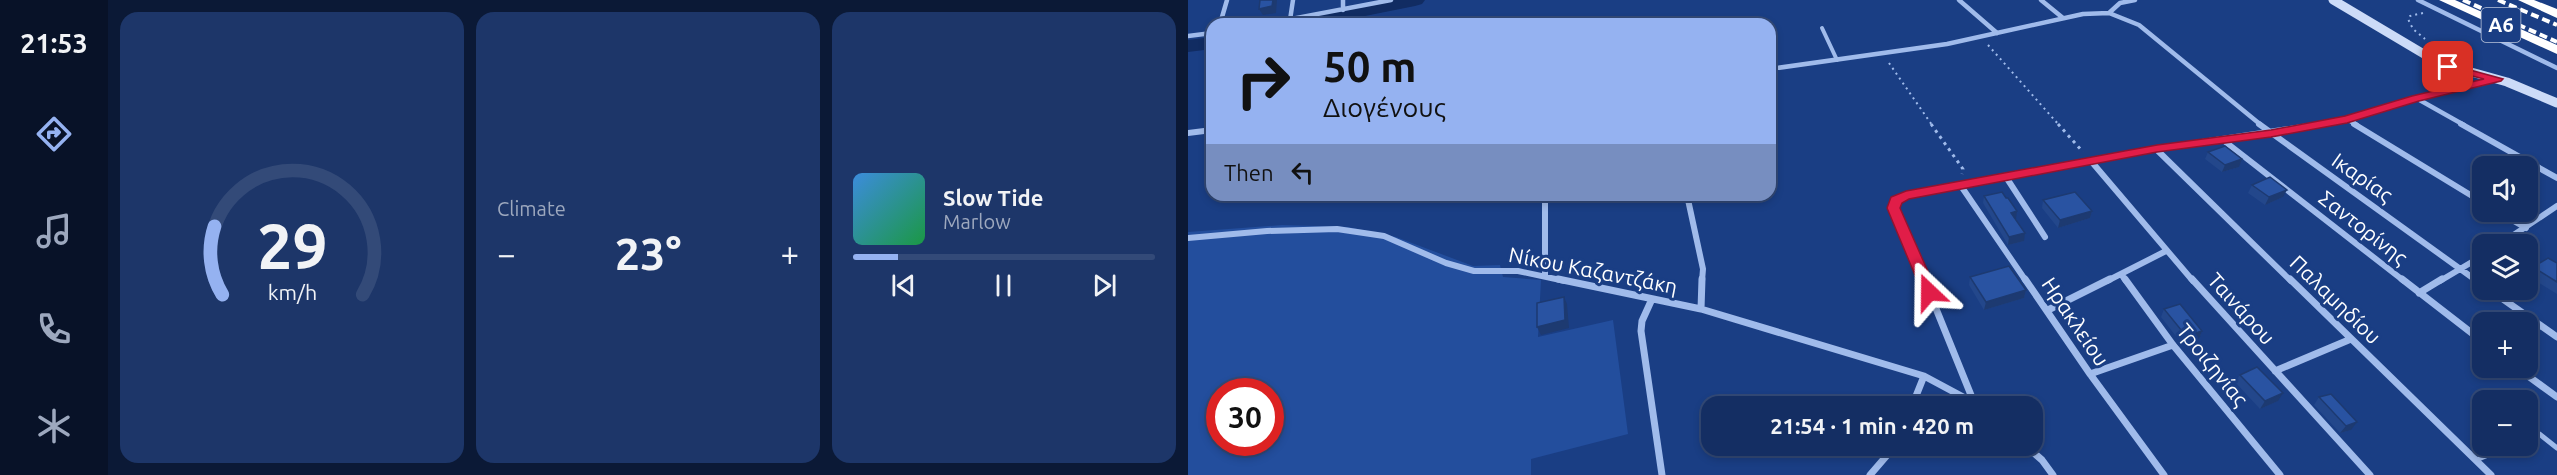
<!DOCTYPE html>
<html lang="en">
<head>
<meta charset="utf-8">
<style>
  :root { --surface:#142e63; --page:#1d3669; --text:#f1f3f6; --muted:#9da8be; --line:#334a78; --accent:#95b2f1 }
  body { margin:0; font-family:Ubuntu,sans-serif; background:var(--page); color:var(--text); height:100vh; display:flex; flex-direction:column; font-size:22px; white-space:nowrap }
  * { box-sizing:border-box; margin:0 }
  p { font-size:20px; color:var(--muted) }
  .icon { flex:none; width:33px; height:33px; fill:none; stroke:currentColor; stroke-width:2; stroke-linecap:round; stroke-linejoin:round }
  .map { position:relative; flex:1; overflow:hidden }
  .details { display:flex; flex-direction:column; gap:12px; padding:12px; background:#0b1936; width:1080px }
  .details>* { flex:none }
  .hud { position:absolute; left:18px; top:18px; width:570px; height:183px; border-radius:18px; box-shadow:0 3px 9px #0003,0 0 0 2px var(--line); background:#95b2f1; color:#111; overflow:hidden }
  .tools { position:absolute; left:1284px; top:156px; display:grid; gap:12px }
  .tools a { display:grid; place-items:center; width:66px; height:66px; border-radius:12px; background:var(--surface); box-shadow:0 3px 9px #0003,0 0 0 2px var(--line); font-size:30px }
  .speed { position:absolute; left:18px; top:378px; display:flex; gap:12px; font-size:30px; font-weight:700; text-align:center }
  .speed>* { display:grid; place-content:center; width:78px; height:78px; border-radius:50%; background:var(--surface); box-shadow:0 3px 9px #0003,0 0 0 2px var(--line); line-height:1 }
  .speed .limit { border:9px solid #d22; background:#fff; color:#111 }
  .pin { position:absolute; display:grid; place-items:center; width:51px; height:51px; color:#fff; margin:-26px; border-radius:12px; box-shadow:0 3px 9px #0006 }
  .me { position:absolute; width:66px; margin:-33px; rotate:337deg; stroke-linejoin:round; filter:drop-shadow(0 0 4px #0008) }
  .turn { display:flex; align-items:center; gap:21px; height:126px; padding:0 18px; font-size:27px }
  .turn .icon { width:78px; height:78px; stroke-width:2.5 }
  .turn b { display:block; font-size:42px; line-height:51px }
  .then { display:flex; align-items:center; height:57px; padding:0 18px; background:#0003; gap:12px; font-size:22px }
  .big { font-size:45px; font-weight:700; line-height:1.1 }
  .details .widget { flex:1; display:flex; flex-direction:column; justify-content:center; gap:9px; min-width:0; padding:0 21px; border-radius:18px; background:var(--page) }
  .details .dial { align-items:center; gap:0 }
  .dial svg { height:156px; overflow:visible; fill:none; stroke:var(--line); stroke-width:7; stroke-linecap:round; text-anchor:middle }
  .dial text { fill:var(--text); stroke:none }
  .song { display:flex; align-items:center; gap:18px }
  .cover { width:72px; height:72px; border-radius:9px; background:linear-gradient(135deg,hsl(210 70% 55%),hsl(140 70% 35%)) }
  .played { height:6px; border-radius:3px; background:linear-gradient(90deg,var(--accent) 15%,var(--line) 15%) }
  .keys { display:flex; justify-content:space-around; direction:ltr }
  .heat { display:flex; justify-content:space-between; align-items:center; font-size:33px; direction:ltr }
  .details .tiles { flex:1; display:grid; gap:12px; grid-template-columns:repeat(3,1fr) }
  .trip { position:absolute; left:513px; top:396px; width:342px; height:60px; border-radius:18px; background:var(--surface); box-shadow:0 3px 9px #0003,0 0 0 2px var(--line); font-weight:700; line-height:60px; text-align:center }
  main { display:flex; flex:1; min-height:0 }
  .tabs { display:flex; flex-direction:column; width:108px; justify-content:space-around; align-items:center; background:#081228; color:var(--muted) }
  .tabs .icon { width:42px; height:42px }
  .tabs .selected { color:var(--accent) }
  .tabs b { font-size:27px; color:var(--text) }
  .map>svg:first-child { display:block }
  .green { fill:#234e9d; fill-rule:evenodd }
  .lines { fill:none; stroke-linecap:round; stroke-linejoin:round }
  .river { fill:#112c62; fill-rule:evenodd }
  .path-far1 { stroke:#a0bbeb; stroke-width:2; stroke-dasharray:2 4; stroke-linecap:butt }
  .path { stroke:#a0bbeb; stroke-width:3; stroke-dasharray:3 4.5; stroke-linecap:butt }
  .lane-far1 { stroke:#a0bbeb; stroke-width:4 }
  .lane { stroke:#a0bbeb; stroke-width:5 }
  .street-far2 { stroke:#a0bbeb; stroke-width:4.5 }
  .street-far1 { stroke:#a0bbeb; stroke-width:6 }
  .street { stroke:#a0bbeb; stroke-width:7 }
  .secondary { stroke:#ccdbf8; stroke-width:9 }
  .highway { fill:#fff; fill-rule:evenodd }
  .rail { stroke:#fff; stroke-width:4; stroke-dasharray:8 4; stroke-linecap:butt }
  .wall { fill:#23478b }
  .shaded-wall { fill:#1d3a71 }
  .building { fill:#2953a2; stroke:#1d3a71; stroke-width:1.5 }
  .route { fill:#e11d48; stroke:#92132f; stroke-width:1.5 }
  .labels { text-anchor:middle; stroke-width:6; stroke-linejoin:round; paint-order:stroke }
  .shield { fill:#1a3e84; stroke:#bac5da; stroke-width:1.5 }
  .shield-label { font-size:20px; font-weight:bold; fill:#fff }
  .street-label { font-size:21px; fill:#fff; stroke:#1a3e84 }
</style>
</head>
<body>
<main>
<nav class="tabs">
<b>21:53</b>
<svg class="icon selected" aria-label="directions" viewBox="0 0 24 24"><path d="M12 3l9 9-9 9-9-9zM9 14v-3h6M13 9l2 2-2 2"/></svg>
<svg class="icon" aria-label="music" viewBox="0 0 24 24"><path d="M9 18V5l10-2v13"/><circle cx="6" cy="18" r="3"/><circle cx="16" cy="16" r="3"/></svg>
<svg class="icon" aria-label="phone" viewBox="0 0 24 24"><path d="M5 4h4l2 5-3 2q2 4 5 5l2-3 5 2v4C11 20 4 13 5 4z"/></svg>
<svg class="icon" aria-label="climate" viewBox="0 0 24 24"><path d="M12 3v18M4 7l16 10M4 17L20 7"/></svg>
</nav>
<section class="details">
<div class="tiles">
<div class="widget dial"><svg viewBox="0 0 100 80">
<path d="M14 69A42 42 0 1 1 86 69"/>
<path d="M14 69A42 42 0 0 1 10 34" stroke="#95b2f1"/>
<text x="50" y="56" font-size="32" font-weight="700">29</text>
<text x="50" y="72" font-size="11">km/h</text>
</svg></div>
<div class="widget"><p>Climate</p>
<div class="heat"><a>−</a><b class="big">23°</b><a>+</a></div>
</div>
<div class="widget">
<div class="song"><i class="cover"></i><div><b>Slow Tide</b><p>Marlow</p></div></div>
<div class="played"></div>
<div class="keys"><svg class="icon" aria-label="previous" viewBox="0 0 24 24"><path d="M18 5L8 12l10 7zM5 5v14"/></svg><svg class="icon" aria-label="pause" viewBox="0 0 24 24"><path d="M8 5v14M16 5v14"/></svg><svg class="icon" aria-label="next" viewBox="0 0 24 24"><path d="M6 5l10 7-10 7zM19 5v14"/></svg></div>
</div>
</div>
</section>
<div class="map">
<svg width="1369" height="475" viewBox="0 0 1369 475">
  <rect width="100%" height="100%" fill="#1a3e84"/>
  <path class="green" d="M94 225 160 227 208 237 285 266 312 265 315 277 353 280 350 337 425 320 440 434 343 459V475H0V232ZM32 392H82V442H32Z"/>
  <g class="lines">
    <path class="river" d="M198 0H237L234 4 227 6 137 24H97L100 20 107 18Z
      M24 37V49L0 52V40Z"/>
    <path class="path-far1" d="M1235 13 1222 16 1220 19 1225 29 1237 39
      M800 45 871 125
      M701 63 744 125"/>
    <path class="path" d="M743 124 775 169 774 174
      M870 124 895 152"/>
    <path class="lane-far1" d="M634 28 649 60"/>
    <path class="lane" d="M1340 425 1369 448
      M1340 438 1350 433
      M1288 460 1322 446"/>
    <path class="street-far2" d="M155 0V10
      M771 0 809 33
      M853 0 875 18
      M1230 0 1369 68
      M921 13 951 25 1073 125
      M102 20 105 0
      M32 24 39 0
      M77 24 203 0
      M0 36 24 33
      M582 69 759 44 895 14 921 13 932 3 947 0
      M1228 98 1276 125
      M1159 119 1169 125
      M1126 125 1159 119 1228 98 1306 80"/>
    <path class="street-far1" d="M1071 124 1289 281
      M1166 124 1294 202
      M1273 124 1369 178
      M0 133 24 130
      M1035 140 1216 281
      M968 149 1103 281
      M903 161 1005 281
      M818 177 857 237
      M773 186 838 281
      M357 195V275
      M499 195 515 269 514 281
      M1310 212 1338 228
      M0 238 79 231 149 229 196 236 258 263 286 271H330L377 281
      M1312 244 1369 206
      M933 274 938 281
      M737 281 706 208 708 200 718 196 968 149 1134 124
      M919 281 978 251
      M1252 281 1294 256"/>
    <path class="street" d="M370 279 513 309 736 376 792 406
      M736 279 785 400
      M837 279 902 374 976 475
      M937 279 985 345 1092 475
      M1004 279 1182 475
      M1102 279 1303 475
      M1214 279 1294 341
      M1287 279 1294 284
      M1302 290 1369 337
      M1231 293 1254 279
      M464 299 454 321 453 331 474 475
      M513 309 514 279
      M860 310 922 279
      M1329 368 1369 397
      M1087 371 1163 339
      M902 374 985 345
      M724 406 736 376
      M838 446 854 460 865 475
      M682 475 707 446"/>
    <path class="secondary" d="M1145 0 1251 63 1319 82 1369 103"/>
    <path class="highway" d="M1251 0H1267L1369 45V54Z
      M1330 0H1346L1369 9V18Z"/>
    <path class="rail" d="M1275 0 1369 42
      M1310 0 1369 25"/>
  </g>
  <path class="wall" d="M1020 152 1051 167 1034 172 1017 159Z
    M1064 185 1095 197 1077 205 1060 193Z
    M796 196 818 198 828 219 836 241 820 245 795 203Z
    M855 200 904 211 902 218 870 228 854 208Z
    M1369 263V294L1340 276V274L1345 267Z
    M782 277 838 290 836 298 796 310 781 285Z
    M976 309 1014 331 1011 339 994 344 973 317Z
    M1052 375 1090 401 1072 409 1047 382Z
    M1131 397 1163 430 1152 433 1126 405Z"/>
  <path class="shaded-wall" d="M85 0H89L88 13 75 15 71 9Z
    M1054 159 1051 167 1034 172 1037 165Z
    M1099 190 1095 197 1077 205 1081 197Z
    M829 211 828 219 821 221 823 213Z
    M904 211 902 218 870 228 872 220Z
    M837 233 836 241 820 245 821 237Z
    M838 290 836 298 796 310 798 302Z
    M376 297 379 304 381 328 353 335 349 327Z
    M1014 331 1011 339 994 344 998 336Z
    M1095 393 1090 401 1072 409 1077 401Z
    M1169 422 1163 430 1152 433 1158 426Z"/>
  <path class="building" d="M72 0H85L84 6 71 9Z
    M1037 146 1054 159 1037 165 1020 152Z
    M1082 177 1099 190 1081 197 1064 185Z
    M814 192 818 198H820L829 211 823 213 837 233 821 237 796 196Z
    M887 192 904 211 872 220 855 200Z
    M1360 258 1369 263V282L1345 267Z
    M821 266 838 290 798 302 782 277Z
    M376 297 377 320 349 327V303Z
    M992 304 1014 331 998 336 976 309Z
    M1069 367 1095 393 1077 401 1052 375Z
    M1143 394 1169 422 1158 426 1131 397Z"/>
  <path class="route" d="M1260 64 1315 79 1313 81 1231 101 1159 123 1083 137 969 152 721 199 714 203 712 208 749 292 746 296H736L734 292 699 208 703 197 718 191 969 145 1083 130 1157 116 1224 96 1296 79 1257 69 1255 67Z"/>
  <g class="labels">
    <rect class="shield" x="1293.5" y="8" width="39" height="34" rx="4.5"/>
    <g class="shield-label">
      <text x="1313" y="32">Α6</text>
    </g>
    <g class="street-label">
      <text transform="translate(1174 178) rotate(35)" y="7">Ικαρίας</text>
      <text transform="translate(1175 228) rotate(38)" y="7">Σαντορίνης</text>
      <text transform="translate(405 271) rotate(11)" y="7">Νίκου Καζαντζάκη</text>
      <text transform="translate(1147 300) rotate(44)" y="7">Παλαμηδίου</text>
      <text transform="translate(1053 309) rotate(48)" y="7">Ταινάρου</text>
      <text transform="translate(887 322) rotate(56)" y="7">Ηρακλείου</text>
      <text transform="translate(1024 365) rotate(51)" y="7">Τροιζηνίας</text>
    </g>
  </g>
</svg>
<div class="tools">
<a><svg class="icon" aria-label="sound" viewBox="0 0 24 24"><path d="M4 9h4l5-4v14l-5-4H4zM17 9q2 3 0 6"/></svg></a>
<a><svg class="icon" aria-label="layers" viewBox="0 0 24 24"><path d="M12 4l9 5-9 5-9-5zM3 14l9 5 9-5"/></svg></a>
<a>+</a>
<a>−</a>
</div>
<div class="speed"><div class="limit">30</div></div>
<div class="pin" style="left:1260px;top:67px;background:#d93025"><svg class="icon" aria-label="arrive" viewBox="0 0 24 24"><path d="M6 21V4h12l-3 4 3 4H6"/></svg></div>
<svg class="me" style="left:741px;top:292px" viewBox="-20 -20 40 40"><path d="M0-17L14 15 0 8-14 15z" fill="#e11d48" stroke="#fff" stroke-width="4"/></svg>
<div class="trip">21:54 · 1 min · 420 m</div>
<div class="hud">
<div class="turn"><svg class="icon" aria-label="right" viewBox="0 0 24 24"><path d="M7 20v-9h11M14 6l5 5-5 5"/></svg><div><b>50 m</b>Διογένους</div></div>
<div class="then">Then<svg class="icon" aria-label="left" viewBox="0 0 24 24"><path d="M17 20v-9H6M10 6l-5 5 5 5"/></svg></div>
</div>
</div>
</main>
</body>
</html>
